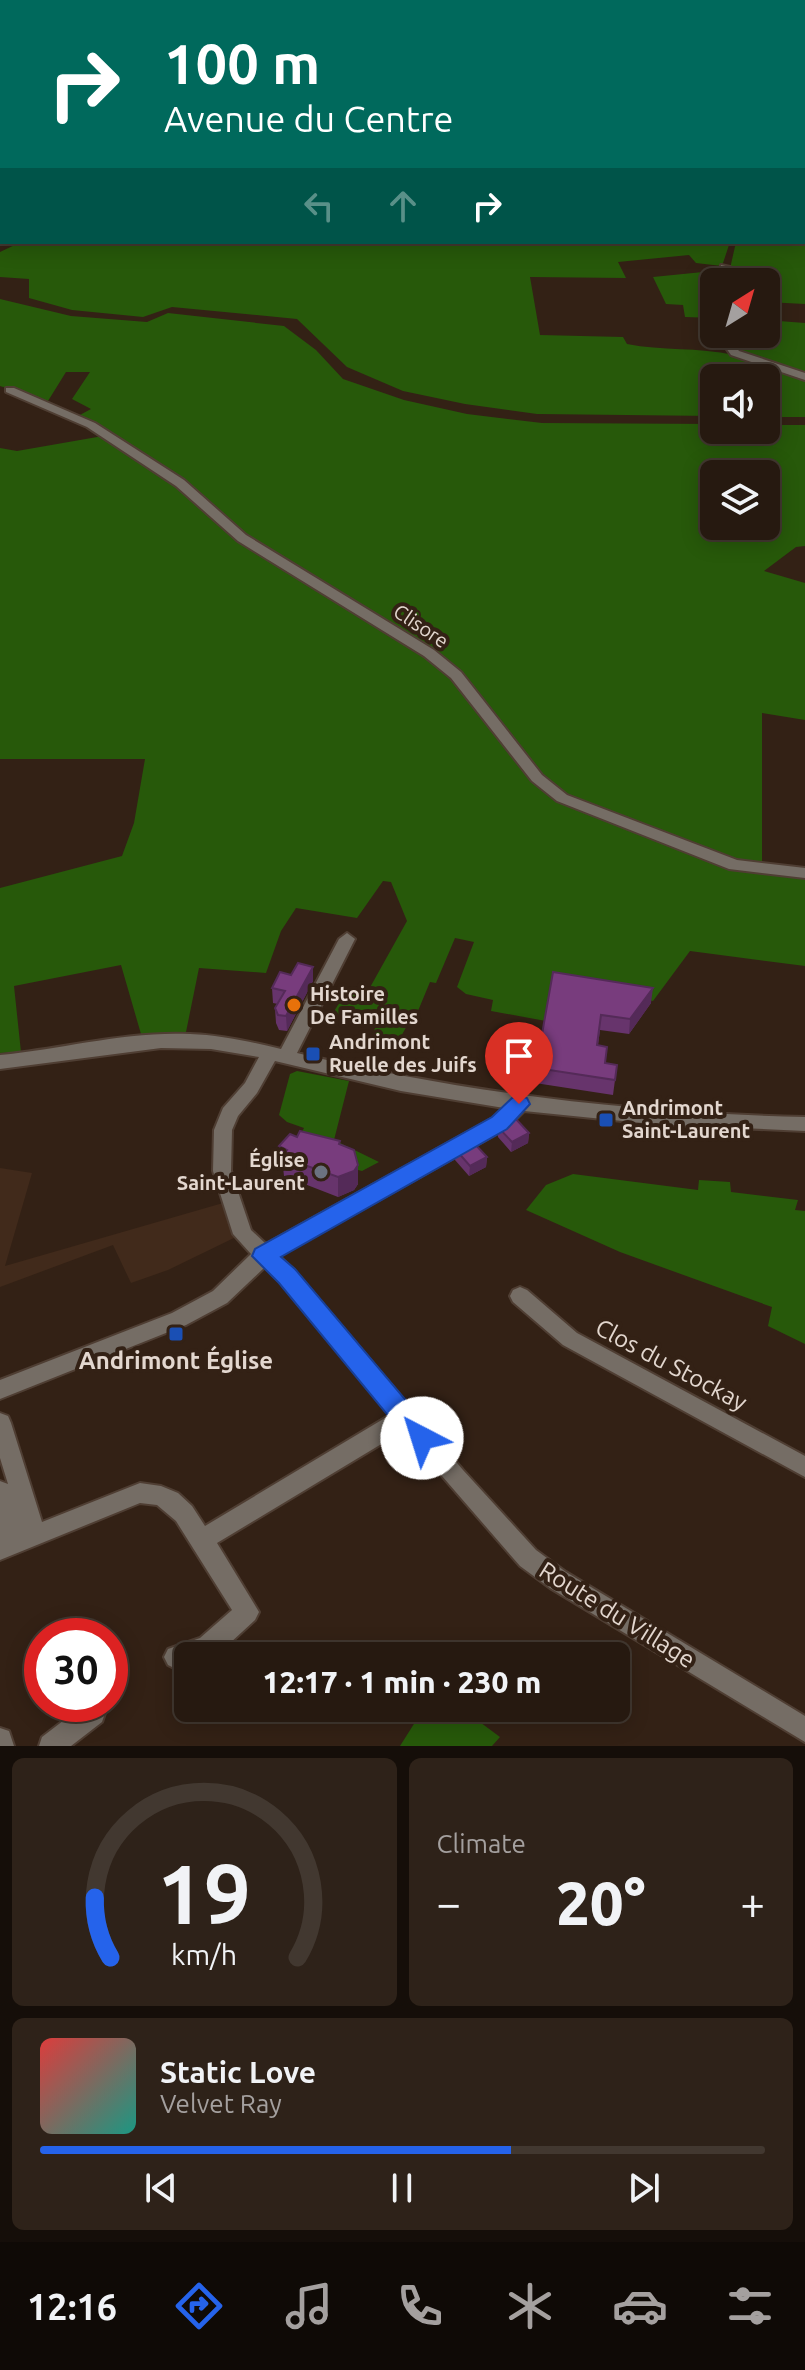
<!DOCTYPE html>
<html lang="en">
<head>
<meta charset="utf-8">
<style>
  :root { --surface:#261910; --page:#2e2219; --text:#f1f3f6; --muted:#a4a09f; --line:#423830; --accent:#2563eb }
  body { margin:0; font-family:Ubuntu,sans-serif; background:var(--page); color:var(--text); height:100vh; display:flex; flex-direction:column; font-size:30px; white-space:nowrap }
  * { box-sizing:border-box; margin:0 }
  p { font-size:26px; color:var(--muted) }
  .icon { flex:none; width:44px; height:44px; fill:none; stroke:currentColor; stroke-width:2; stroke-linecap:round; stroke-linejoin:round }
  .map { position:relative; height:1746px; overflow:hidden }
  .details { display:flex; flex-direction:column; gap:12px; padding:12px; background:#150e09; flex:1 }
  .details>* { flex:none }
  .banner { position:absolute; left:0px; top:0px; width:806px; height:244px; box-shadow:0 4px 20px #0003,0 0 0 2px var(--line); background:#00695c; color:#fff; overflow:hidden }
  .needle { width:52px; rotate:37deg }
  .fabs { position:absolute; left:700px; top:268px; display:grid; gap:16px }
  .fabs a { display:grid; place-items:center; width:80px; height:80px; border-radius:12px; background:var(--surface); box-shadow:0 4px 20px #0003,0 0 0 2px var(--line); font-size:40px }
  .speed { position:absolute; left:24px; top:1618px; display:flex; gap:16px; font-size:40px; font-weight:700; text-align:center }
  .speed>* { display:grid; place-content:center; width:104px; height:104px; border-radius:50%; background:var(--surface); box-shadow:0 4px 20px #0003,0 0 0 2px var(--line); line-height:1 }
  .speed .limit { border:12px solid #d22; background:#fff; color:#111 }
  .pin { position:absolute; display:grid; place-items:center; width:68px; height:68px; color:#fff; margin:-82px -34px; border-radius:50% 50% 50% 0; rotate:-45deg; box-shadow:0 0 8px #0007 }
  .pin .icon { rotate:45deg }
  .me { position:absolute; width:88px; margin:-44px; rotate:320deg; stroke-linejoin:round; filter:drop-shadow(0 0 6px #0008) }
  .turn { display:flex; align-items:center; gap:28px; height:168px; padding:0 32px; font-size:36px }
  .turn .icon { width:104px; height:104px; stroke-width:2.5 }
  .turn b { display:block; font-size:56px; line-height:68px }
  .lanes { display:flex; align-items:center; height:76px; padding:0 32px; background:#0003; justify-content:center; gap:40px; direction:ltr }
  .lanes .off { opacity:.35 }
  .big { font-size:60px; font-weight:800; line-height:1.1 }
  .details .widget { flex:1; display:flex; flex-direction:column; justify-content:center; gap:12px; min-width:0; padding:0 28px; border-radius:12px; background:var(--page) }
  .details .dial { align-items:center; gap:0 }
  .dial svg { height:208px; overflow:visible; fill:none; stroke:var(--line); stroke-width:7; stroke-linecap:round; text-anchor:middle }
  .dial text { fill:var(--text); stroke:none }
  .song { display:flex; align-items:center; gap:24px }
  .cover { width:96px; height:96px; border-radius:12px; background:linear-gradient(135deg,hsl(0 70% 55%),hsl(170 70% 35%)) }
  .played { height:8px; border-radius:4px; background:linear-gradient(90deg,var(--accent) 65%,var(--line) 65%) }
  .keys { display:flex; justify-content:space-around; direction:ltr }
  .heat { display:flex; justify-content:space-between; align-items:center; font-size:44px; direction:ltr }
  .details .tiles { flex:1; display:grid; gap:12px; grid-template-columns:1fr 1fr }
  .widget:last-child { grid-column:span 2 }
  .trip { position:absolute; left:174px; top:1642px; width:456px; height:80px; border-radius:12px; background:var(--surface); box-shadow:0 4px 20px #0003,0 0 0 2px var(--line); font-weight:800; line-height:80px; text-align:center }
  .tab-bar { display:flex; height:128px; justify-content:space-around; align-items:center; background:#0f0a06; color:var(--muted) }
  .tab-bar .icon { width:56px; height:56px }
  .tab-bar .current { color:var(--accent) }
  .tab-bar b { font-size:36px; color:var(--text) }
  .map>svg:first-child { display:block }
  .built { fill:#412a1b }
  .green { fill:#27590a; fill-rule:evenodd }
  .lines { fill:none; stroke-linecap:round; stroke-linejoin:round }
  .stream { stroke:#587176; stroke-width:2 }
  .minor-casing { stroke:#4f3e33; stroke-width:4 }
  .minor { fill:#756d65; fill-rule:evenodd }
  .wall { fill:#67346c }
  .shaded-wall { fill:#542a58 }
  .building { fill:#783c7d; stroke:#542a58; stroke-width:2 }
  .route { fill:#2563eb; stroke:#184099; stroke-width:2 }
  .food-dot { fill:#e8710a; stroke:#332115; stroke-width:3 }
  .transit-dot { fill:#1a4fb4; stroke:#332115; stroke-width:3 }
  .worship-dot { fill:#6b7280; stroke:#332115; stroke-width:3 }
  .labels { text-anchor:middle; stroke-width:8; stroke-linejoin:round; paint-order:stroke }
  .street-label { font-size:20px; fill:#e3d7cf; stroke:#332115 }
  .poi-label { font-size:20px; font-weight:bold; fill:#e3d7cf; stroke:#332115; text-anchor:start }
  .near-poi-label { font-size:24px; font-weight:bold; fill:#e3d7cf; stroke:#332115 }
  .near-street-label { font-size:24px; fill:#e3d7cf; stroke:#332115 }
</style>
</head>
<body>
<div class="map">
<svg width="805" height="1746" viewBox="0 0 805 1746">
  <rect width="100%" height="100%" fill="#332115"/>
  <path class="built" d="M0 1168 32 1173 5 1266 223 1203 238 1236 168 1270 131 1283 113 1245 0 1287Z"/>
  <path class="green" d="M0 0H321L2 2 0 221Z
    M805 175V304L766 302V282H727L736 242H804Z
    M21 242H730L722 266 696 263 689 255 618 262 626 278 530 277 540 335 623 337 627 344C662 351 698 347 734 355 758 360 782 372 805 380V417H766V378H714V416L537 414 465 404 403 391 347 367 297 319 172 307 143 317 72 310 29 298V279L0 277V252Z
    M723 270 722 282H714V318L685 317 683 305 666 304 653 277Z
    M0 299 71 316 147 322 168 313 284 326 316 350 343 379 404 400 467 414 542 423 714 424V430H766V425H805V546L796 547 764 571 805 583V720L762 713V866L742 862 550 788 472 690V686L424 647 240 533 103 428 78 416 91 409 72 399 90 372H66L48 401 0 386ZM714 474H766V526H714Z
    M766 320 805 323V375L734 350 731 334H766Z
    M103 436 179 486 233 535 284 570 411 644 444 668 529 776 553 798 726 866 805 876V966L690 951 653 1001 552 987 546 1021 491 1011 493 1000 466 994 457 987 474 942 455 938 436 983 430 982 413 1023 409 1022 393 1051 368 1044 376 1026 333 1013 349 987 368 991 407 921 391 882 383 881 357 918 296 908 281 931 266 973 199 968 186 1032 141 1034 121 965 14 986 21 1052 0 1053V888L122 856 134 823 145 759H0V448L17 451Z
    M297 1071 349 1081 334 1140 379 1162 362 1171 291 1153 304 1128 287 1122 279 1115 290 1074Z
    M573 1174 698 1190 699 1180 730 1182 731 1192 798 1200 795 1210 805 1211V1344L768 1326 772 1307 620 1252 526 1210 546 1185Z
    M424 1708H461L500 1737 492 1746H400Z"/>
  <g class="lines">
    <path class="stream" d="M590 2 598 0"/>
    <g class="minor-casing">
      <path id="minor" d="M804 59H805V63H804Z
        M721 265 730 267 728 282H718Z
        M723 334H733L734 345 739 351 805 373V380L731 355 724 345Z
        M6 388H14L95 423 184 480 246 535 434 650 461 672 542 775 567 795 737 860 805 868V878L729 869 557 801 532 781 451 678 424 656 238 541 176 486 87 427 6 392Z
        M347 933 355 939 297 1053C464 1093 633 1113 805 1117V1131L652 1124 524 1111 507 1128 279 1256 294 1270 463 1470 536 1550 566 1572 805 1716V1742L550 1588 520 1566 403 1431 217 1543 259 1612 255 1620 216 1656H188V1665L176 1669 168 1665 164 1657 168 1649 200 1638 232 1610 176 1521 157 1505 140 1503 0 1560V1481L8 1484 0 1458V1413L8 1416 11 1423 42 1522 140 1483 161 1486 178 1493 192 1506 205 1526 390 1415 280 1282 265 1267 227 1303 186 1325 0 1399V1380L172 1313 213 1291 251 1254 233 1234 213 1171 214 1130 223 1108 245 1083 259 1057 211 1049 161 1048 0 1069V1055C63 1049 126 1031 190 1034 221 1035 251 1042 281 1049L339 939ZM275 1061 401 1091 504 1108 493 1118 266 1244 251 1230 231 1171 232 1130 238 1116 257 1093Z
        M520 1287 527 1290 577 1333 805 1456V1477L563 1345 513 1302 510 1296 513 1290Z
        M85 1704H102L105 1713 102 1722 71 1746H39L42 1737Z
        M0 1728 9 1731 14 1746H0Z"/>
    </g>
    <use href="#minor" class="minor"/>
  </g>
  <path class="wall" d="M313 967V981L287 1031 279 1030 276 1023 275 1008 278 1004 273 1003 272 988 291 975Z
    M553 972 651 1003 629 1034 600 1030 598 1045 605 1063 617 1065 613 1095 535 1083 536 1068Z
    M498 1127 529 1133 528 1143 511 1152 498 1137Z
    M297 1137 340 1141V1144L358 1165V1184L354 1190 338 1197 284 1176 283 1167 280 1166 279 1146Z
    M456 1150 487 1157 486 1167 469 1176 455 1160Z"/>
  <path class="shaded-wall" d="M313 967V981L287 1031 286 1016Z
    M653 988 651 1003 629 1034 630 1019Z
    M529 1133 528 1143 511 1152 512 1142Z
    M487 1157 486 1167 469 1176 470 1166Z
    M358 1165V1184L354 1190 338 1197V1177Z"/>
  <path class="building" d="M298 963 313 967 286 1016 278 1015 275 1008 285 991 272 988 280 972 291 975Z
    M553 972 653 988 630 1019 601 1015 597 1045 607 1047 605 1063 617 1065 615 1080 536 1068Z
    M514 1117 529 1133 512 1142 498 1127Z
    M300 1131 340 1141 339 1144 354 1150 358 1165 354 1171 338 1177 282 1157 287 1150 279 1146 290 1134 297 1137Z
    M472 1141 487 1157 470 1166 456 1150Z"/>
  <path class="route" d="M519 1096 527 1098 530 1104 507 1129 281 1257 295 1269 431 1430 434 1438 431 1446 422 1449 413 1446 279 1283 252 1256 255 1249 492 1117 512 1098Z"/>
  <circle class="food-dot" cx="294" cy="1005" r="8"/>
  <g class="transit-dot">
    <rect x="305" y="1046" width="16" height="16" rx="4"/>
    <rect x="598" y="1112" width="16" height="16" rx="4"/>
    <rect x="168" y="1326" width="16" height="16" rx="4"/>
  </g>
  <circle class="worship-dot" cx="321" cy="1172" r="8"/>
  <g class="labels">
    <g class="street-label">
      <text transform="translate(421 626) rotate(34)" y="7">Clisore</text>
    </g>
    <g class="poi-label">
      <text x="310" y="1001">Histoire<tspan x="310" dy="23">De Familles</tspan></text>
      <text x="329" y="1049">Andrimont<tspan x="329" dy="23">Ruelle des Juifs</tspan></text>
      <text x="622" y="1115">Andrimont<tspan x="622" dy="23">Saint-Laurent</tspan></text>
      <text x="305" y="1167" text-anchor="end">Église<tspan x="305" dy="23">Saint-Laurent</tspan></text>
    </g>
    <g class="near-poi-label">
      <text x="176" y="1369">Andrimont Église</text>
    </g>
    <g class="near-street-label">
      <text transform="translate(671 1365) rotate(28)" y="8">Clos du Stockay</text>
      <text transform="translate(617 1615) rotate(32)" y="8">Route du Village</text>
    </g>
  </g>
</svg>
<div class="fabs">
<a><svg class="needle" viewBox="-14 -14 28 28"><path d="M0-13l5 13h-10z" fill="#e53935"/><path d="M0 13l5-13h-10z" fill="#a4a09f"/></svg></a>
<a><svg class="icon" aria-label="sound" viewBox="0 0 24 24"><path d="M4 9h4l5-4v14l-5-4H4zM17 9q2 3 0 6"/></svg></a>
<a><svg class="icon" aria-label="layers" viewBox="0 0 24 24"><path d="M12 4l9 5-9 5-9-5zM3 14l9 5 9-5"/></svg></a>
</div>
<div class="speed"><div class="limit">30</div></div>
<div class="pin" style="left:519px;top:1104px;background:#d93025"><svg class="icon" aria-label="arrive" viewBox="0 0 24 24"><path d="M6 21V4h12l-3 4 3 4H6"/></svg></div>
<svg class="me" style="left:422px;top:1438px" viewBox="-20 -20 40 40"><circle r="19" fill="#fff"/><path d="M0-13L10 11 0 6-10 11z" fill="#2563eb"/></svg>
<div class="trip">12:17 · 1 min · 230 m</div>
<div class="banner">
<div class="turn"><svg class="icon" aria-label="right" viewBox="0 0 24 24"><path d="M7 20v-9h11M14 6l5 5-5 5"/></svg><div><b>100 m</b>Avenue du Centre</div></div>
<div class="lanes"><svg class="icon off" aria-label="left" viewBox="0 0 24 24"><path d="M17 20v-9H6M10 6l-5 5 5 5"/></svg><svg class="icon off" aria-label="ahead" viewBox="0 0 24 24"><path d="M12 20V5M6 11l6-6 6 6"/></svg><svg class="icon" aria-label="right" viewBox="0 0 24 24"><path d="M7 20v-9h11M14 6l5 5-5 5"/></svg></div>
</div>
</div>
<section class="details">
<div class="tiles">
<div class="widget dial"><svg viewBox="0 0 100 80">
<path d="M14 69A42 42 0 1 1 86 69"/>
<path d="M14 69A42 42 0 0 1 8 46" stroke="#2563eb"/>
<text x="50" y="56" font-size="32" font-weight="700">19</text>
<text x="50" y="72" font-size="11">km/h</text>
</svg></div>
<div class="widget"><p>Climate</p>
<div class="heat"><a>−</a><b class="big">20°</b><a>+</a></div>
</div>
<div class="widget">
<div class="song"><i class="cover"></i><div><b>Static Love</b><p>Velvet Ray</p></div></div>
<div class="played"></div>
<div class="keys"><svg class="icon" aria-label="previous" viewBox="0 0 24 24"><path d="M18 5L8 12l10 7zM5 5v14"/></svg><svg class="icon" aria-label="pause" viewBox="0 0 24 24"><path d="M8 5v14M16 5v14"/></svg><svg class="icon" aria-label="next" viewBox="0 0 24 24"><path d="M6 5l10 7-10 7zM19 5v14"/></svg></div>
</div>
</div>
</section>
<nav class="tab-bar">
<b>12:16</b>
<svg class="icon current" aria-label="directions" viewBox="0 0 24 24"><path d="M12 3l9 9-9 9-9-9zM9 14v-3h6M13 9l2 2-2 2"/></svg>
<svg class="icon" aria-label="music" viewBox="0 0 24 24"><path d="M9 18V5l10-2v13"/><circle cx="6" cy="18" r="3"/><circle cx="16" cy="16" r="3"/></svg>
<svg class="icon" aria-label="phone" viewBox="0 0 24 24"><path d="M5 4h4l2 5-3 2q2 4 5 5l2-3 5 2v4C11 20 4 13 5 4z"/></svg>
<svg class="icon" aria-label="climate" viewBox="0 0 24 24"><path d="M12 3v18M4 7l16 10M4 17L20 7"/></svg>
<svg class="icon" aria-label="car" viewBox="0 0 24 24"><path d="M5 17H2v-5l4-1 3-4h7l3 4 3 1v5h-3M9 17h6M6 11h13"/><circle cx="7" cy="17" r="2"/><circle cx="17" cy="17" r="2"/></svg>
<svg class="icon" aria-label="filters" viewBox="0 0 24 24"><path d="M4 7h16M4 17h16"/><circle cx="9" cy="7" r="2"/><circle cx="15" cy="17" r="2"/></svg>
</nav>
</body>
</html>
